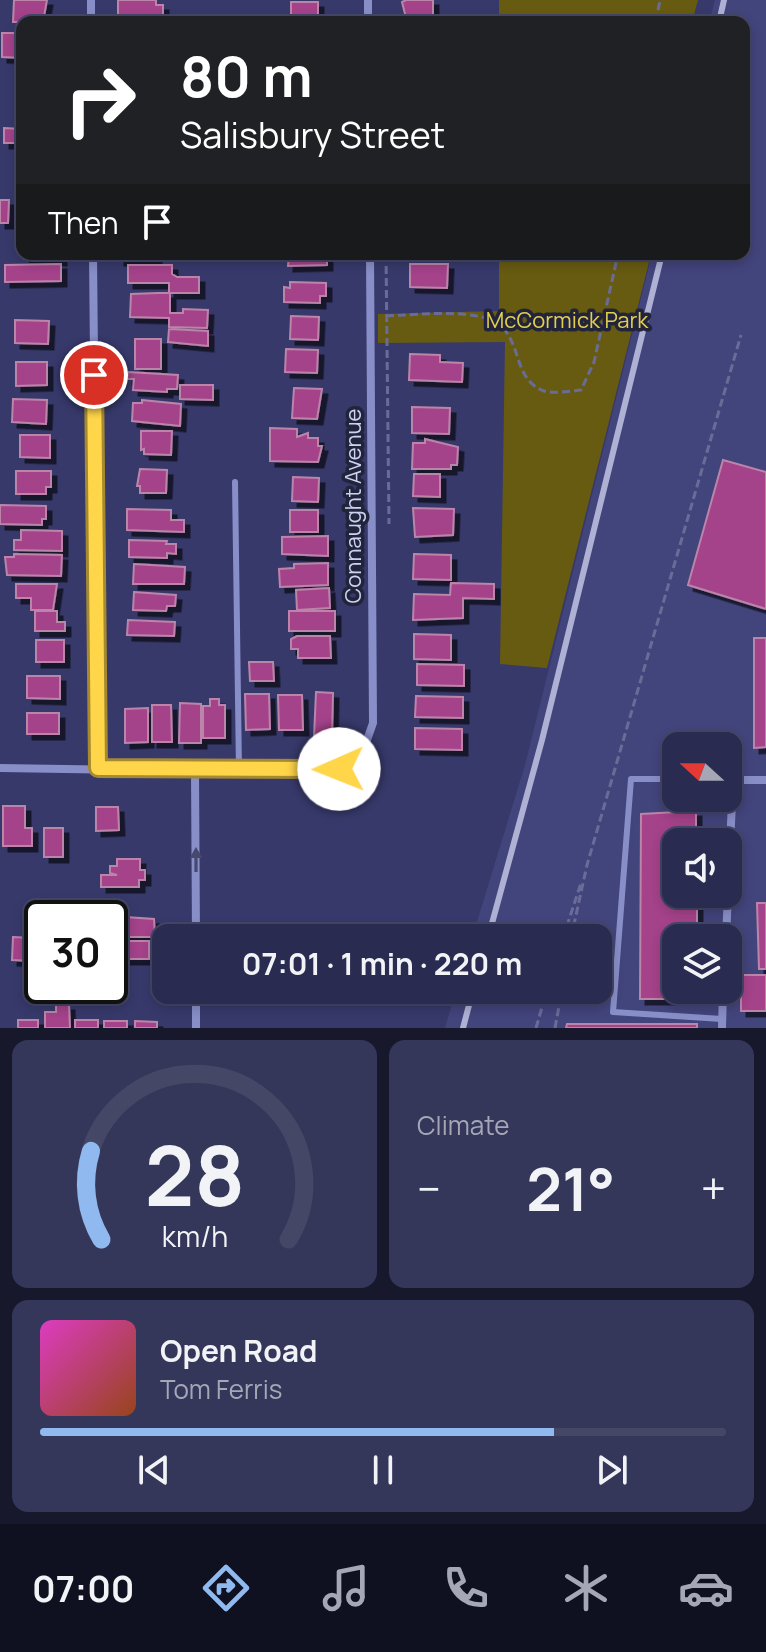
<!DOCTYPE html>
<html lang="en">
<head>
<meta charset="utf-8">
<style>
  :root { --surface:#292b50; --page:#35375a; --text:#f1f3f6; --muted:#a5a7b7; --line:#454767; --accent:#90b9f0 }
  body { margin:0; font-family:Manrope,sans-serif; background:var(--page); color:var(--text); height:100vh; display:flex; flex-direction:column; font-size:30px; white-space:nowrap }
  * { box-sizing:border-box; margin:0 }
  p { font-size:26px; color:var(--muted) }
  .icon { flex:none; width:44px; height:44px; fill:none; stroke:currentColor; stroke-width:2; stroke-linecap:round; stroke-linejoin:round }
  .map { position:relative; height:1028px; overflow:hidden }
  .sheet { display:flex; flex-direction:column; gap:12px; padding:12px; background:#17182c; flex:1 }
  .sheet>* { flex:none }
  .top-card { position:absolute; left:16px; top:16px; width:734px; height:244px; border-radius:16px; box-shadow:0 4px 12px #0003,0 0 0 2px var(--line); background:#202124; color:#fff; overflow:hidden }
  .needle { width:52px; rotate:291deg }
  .controls { position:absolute; left:662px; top:732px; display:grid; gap:16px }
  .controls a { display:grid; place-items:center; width:80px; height:80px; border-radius:16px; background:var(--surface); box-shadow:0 4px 12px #0003,0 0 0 2px var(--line); font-size:40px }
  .speed { position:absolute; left:24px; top:900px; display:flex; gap:16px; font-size:40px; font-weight:700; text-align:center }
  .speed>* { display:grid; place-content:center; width:104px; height:104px; border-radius:50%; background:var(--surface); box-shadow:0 4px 12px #0003,0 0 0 2px var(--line); line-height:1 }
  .speed .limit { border:4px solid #111; border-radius:12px; background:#fff; color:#111 }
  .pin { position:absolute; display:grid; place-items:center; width:68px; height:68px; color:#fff; margin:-34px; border:4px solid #fff; border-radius:50%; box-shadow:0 2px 8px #0007 }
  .me { position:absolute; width:88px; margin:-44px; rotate:269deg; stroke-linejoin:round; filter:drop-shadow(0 0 6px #0008) }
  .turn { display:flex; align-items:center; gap:28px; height:168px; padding:0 32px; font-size:36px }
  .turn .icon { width:104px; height:104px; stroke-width:2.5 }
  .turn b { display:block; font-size:56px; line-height:68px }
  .then { display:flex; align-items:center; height:76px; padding:0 32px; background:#0003; gap:16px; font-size:30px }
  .big { font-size:60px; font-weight:700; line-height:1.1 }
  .sheet .tile { flex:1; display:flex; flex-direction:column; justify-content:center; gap:12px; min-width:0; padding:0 28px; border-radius:16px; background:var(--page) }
  .sheet .dial { align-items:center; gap:0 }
  .dial svg { height:208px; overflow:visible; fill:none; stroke:var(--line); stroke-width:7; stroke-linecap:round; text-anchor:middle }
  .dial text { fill:var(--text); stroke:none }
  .song { display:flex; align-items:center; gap:24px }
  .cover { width:96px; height:96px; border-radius:12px; background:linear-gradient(135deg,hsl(310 70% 55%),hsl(20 70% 35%)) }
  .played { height:8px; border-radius:4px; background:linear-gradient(90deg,var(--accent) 75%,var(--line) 75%) }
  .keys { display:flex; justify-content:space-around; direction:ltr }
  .heat { display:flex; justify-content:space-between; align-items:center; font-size:44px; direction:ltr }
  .sheet .tiles { flex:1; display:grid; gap:12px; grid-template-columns:1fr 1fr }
  .tile:last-child { grid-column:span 2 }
  .trip { position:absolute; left:152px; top:924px; width:460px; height:80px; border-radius:16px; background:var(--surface); box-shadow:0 4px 12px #0003,0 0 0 2px var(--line); font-weight:700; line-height:80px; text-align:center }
  .menu { display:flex; height:128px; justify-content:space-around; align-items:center; background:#101120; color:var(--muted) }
  .menu .icon { width:56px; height:56px }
  .menu .selected { color:var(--accent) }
  .menu b { font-size:36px; color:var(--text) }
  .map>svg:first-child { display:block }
  .built { fill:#42447c; fill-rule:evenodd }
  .green { fill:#675b12 }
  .building { fill:#a4438a; stroke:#bb84a9; stroke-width:2; filter:url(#shadow) }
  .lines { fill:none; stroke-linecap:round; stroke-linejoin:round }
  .path { stroke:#6a6c98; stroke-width:3; stroke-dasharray:8 4; stroke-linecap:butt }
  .service { stroke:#888ec7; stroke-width:6 }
  .minor { stroke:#888ec7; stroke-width:8 }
  .rail { stroke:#aeb1d4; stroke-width:6 }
  .oneway { fill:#46496c }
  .route-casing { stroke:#a68a30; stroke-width:20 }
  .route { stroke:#ffd54a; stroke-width:14 }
  .labels { text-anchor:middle; stroke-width:7; stroke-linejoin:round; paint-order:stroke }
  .park-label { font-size:22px; fill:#e3ce4e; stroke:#22243b }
  .street-label { font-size:22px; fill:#ced2f1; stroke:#22243b }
</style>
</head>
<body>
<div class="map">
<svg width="766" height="1028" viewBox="0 0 766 1028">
  <defs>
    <filter id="shadow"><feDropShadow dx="5.5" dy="5.5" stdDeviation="0" flood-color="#0009"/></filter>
  </defs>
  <rect width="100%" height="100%" fill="#37396b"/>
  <path class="built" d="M715 0H766V1028H445L456 990H598V938H472L525 765 652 254H744V22H709ZM676 746H728V798H676ZM676 842H728V894H676ZM676 938H728V990H676Z"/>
  <path class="green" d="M499 0H698L692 22H499Z
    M499 254H651L547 668 500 664 505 342 378 343V314L499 311Z"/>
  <path class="building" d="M14 0H47L43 22H13Z
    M118 0H156V5H163V17H156V21L123 20 118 17Z
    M406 0H433V18H428V22L406 18 402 2Z
    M291 2H318V22H291Z
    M2 33H22V58L2 57Z
    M20 75H22V101H19Z
    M4 128 22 129V143H4Z
    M0 200H9L8 223H0Z
    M24 254H61V260L24 259Z
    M119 254H156V261L119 260Z
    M289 254H327V265L288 266Z
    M61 264V281L5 282V265Z
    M410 264H448L447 288 410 287Z
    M128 265H172V274L177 277H199V293H169V283H128Z
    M290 282 326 283V296H320V303L284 302V287L290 288Z
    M158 293H170V313H183V309L208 310 207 328 169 327V318L130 317 131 294Z
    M291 316 319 317 318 340 290 339Z
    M15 320 49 321 48 344 15 343Z
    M169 329 208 331V346L168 342Z
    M135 339H161V369H135Z
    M286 349 318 350 317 373 285 372Z
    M410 354 440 355V362L463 363 462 382 409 380Z
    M16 362H47V385L16 386Z
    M128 372 178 375 177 389H167V392L133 390 134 379H127Z
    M180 385H213V400L180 399Z
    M294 388 322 389 317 419 292 418Z
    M13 399 47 400 46 424 12 422Z
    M142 400 181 404 180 426 132 421 133 403H142Z
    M412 407 450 408 449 434 412 433Z
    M270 428 297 429V437L308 433V438H318V446H322L318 462 270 461Z
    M141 431H172L171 455 144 454V449L141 450Z
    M20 435H50V458L20 457Z
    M425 439 458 447 457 465H451V469H412L413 443H425Z
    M723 460 766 472V609L688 585Z
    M140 469 167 470 166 493H140V486H137Z
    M16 471H51V487H46V494H16Z
    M414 474H440V497L413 496Z
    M293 477 319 478 318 502 292 501Z
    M0 505 46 506V519H42V525L0 524Z
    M413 508 454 509 453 535 415 537Z
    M127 509 171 510V520H184V532L127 530Z
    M290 510H318V532H290Z
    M21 530 62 531V551L14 550V540H21Z
    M328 536V556L282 554V537Z
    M129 540 167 541 166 544H176V554L167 553V558L129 557Z
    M14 554 62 555 61 576 7 575 5 557H14Z
    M414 554 451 555V580L413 579Z
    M328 563V585L280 587 279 569 294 568V564Z
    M134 564 185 567 184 584H133Z
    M451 583 494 584V599L463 598V618L413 620 414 594 450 595Z
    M16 584H57L53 610H31V598H16Z
    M329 588 330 608 297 610 296 590Z
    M134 592 176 595 175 606H167L166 611 133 610Z
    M35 611H57V622H65V631H35Z
    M289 611H335V631H289Z
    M128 620 175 622 174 636 127 635Z
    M414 634 451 635V660L414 659Z
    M297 636H330L331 658H298V649H291V639Z
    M754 638H766V747L754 748Z
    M36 640H64V662H36Z
    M249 662H273L274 681H250Z
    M417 664 464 665V686L417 685Z
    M27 676H60V699L27 698Z
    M316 692 333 693 332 737H314Z
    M245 694H269L270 729 246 730Z
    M278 695H302L303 730H279Z
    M416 696 463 697V718L415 717Z
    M210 699H219V705H225V738H203V706H210Z
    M180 703 201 704V743H179Z
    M152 705H171L172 742H152Z
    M148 708V742L125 743V709Z
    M27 713H59V734H27Z
    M415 728 462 729V750L415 749Z
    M3 806H25V828H32V846H3Z
    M96 807H118L119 830 96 831Z
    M696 811V842H676V894H697V938H676V990H697V999H640L641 814Z
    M44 828H63V857H44Z
    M117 859H140V870H145V880H139V887H101V875H117L110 873V866H117Z
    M757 903H766V969H759Z
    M111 916 154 919 155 937H111Z
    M13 937 32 938 31 961 12 960Z
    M110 941H149V959H110Z
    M741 975H766V1011H741Z
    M56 1005H69L70 1028H45V1012H56Z
    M18 1020H38V1028H18Z
    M75 1020H98V1028H75Z
    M104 1021H127V1028H104Z
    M135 1021 157 1022V1028H135Z
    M567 1024H697V1028H566Z"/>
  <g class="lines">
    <path class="path" d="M656 22 660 0
      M386 254 389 524
      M386 316C414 315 481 307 501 326 522 346 514 380 544 391 553 394 571 391 581 390L594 362 618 254
      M563 938 581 883
      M571 938 587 865 741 335
      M536 1028 547 990
      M555 1028 562 990"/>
    <path class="service" d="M235 482 239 771
      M676 779H631L613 1012 722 1019"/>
    <path class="minor" d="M91 0V22
      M368 0V22
      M93 254 98 768
      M0 768 195 771 339 769 361 757 373 723 370 254
      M195 771 196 938
      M728 890 733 780H766
      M726 938 728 894
      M196 990V1028
      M722 1028 723 990"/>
    <path class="rail" d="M719 22 724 0
      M488 938 542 740 662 254
      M463 1028 473 990"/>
  </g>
  <defs><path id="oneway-solid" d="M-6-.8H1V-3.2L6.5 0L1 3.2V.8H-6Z" transform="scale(2)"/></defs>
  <use class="oneway" href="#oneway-solid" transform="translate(196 860) rotate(-90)"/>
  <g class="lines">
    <g class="route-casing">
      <path id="route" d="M94 375 98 768 339 769"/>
    </g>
    <use href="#route" class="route"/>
  </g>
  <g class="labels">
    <g class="park-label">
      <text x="567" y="328">McCormick Park</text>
    </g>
    <g class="street-label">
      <text transform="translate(353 506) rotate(-90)" y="8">Connaught Avenue</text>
    </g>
  </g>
</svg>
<div class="controls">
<a><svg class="needle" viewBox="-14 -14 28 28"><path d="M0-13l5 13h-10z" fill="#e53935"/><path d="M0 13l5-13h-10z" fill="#a5a7b7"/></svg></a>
<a><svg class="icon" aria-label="sound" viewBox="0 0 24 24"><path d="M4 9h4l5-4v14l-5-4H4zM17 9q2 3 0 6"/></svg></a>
<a><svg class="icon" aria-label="layers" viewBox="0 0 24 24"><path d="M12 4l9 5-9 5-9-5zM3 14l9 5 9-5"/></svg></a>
</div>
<div class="speed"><div class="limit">30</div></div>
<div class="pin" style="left:94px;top:375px;background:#d93025"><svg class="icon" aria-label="arrive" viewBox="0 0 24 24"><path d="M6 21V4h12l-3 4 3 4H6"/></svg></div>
<svg class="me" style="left:339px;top:769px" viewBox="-20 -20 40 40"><circle r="19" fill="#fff"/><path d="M0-13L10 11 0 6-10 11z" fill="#ffd54a"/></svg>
<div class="trip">07:01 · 1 min · 220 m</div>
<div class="top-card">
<div class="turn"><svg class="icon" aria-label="right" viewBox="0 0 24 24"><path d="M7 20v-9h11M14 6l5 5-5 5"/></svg><div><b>80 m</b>Salisbury Street</div></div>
<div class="then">Then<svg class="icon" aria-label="arrive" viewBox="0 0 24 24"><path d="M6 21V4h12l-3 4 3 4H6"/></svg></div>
</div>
</div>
<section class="sheet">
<div class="tiles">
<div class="tile dial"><svg viewBox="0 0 100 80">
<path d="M14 69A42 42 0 1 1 86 69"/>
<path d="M14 69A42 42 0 0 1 10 35" stroke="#90b9f0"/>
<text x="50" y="56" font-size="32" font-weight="700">28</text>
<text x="50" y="72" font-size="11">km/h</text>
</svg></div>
<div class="tile"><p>Climate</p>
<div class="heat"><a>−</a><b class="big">21°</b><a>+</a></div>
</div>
<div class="tile">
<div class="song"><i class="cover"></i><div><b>Open Road</b><p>Tom Ferris</p></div></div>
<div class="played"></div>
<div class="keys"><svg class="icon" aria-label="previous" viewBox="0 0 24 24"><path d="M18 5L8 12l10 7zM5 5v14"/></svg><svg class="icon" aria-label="pause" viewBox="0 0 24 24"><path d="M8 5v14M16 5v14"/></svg><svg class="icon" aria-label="next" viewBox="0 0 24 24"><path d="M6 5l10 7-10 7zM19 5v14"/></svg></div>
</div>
</div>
</section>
<nav class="menu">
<b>07:00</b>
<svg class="icon selected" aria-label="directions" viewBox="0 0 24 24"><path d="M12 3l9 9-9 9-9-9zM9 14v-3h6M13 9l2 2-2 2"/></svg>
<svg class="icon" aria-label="music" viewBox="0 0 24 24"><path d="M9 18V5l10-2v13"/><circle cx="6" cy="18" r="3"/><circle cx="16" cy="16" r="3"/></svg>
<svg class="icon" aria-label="phone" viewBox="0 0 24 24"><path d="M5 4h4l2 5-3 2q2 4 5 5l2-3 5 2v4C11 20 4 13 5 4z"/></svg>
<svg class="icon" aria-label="climate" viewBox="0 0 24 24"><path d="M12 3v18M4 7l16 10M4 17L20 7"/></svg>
<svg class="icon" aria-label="car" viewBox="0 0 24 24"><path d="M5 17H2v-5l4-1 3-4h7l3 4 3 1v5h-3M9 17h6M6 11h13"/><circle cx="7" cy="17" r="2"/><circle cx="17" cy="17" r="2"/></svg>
</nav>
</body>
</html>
